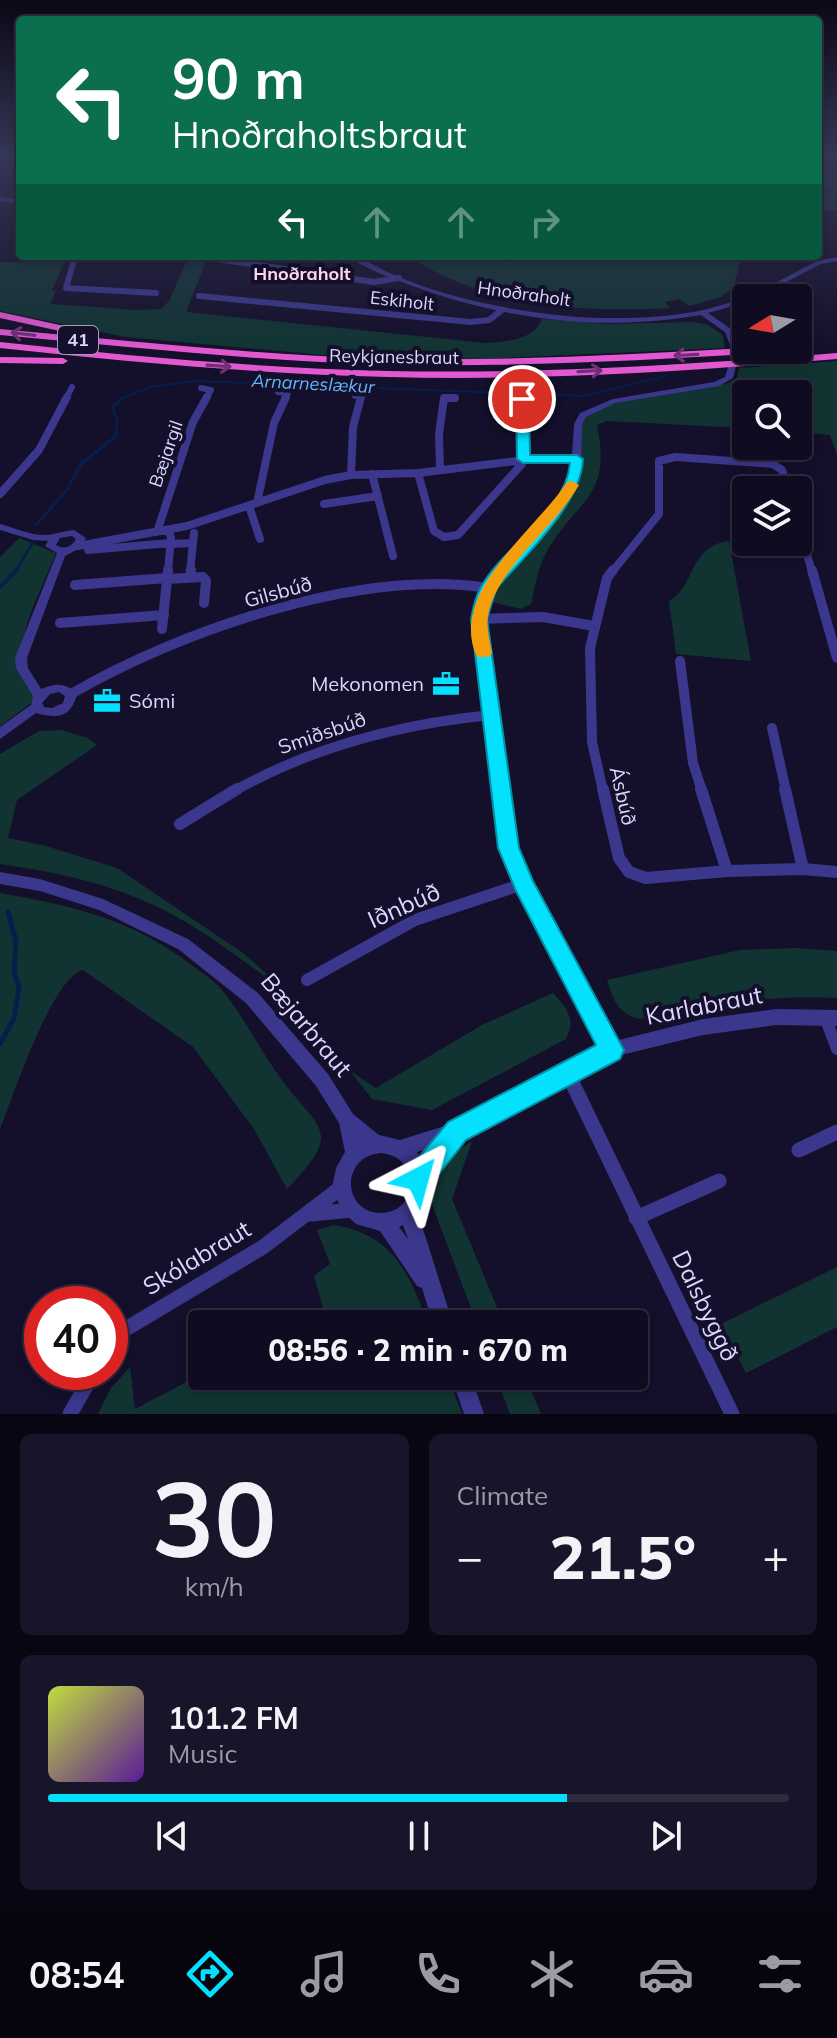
<!DOCTYPE html>
<html lang="en">
<head>
<meta charset="utf-8">
<style>
  :root { --surface:#0f0b20; --page:#181429; --text:#f1f3f6; --muted:#9b9ba5; --line:#2f2b3e; --accent:#03e1ff }
  body { margin:0; font-family:Mulish,sans-serif; background:var(--page); color:var(--text); height:100vh; display:flex; flex-direction:column; font-size:30px; white-space:nowrap }
  * { box-sizing:border-box; margin:0 }
  p { font-size:26px; color:var(--muted) }
  .icon { flex:none; width:44px; height:44px; fill:none; stroke:currentColor; stroke-width:2; stroke-linecap:round; stroke-linejoin:round }
  .map { position:relative; height:1414px; overflow:hidden }
  .details { display:flex; flex-direction:column; gap:20px; padding:20px; background:#080612; flex:1 }
  .details>* { flex:none }
  .banner { position:absolute; left:16px; top:16px; width:806px; height:244px; border-radius:8px; box-shadow:0 4px 12px #0003,0 0 0 2px var(--line); background:#0b6e4f; color:#fff; overflow:hidden }
  .needle { width:52px; rotate:259deg }
  .controls { position:absolute; left:732px; top:284px; display:grid; gap:16px }
  .controls a { display:grid; place-items:center; width:80px; height:80px; border-radius:8px; background:var(--surface); box-shadow:0 4px 12px #0003,0 0 0 2px var(--line); font-size:40px }
  .speed { position:absolute; left:24px; top:1286px; display:flex; gap:16px; font-size:40px; font-weight:700; text-align:center }
  .speed>* { display:grid; place-content:center; width:104px; height:104px; border-radius:50%; background:var(--surface); box-shadow:0 4px 12px #0003,0 0 0 2px var(--line); line-height:1 }
  .speed .limit { border:12px solid #d22; background:#fff; color:#111 }
  .pin { position:absolute; display:grid; place-items:center; width:68px; height:68px; color:#fff; margin:-34px; border:4px solid #fff; border-radius:50%; box-shadow:0 2px 8px #0007 }
  .me { position:absolute; width:88px; margin:-44px; rotate:39deg; stroke-linejoin:round; filter:drop-shadow(0 0 6px #0008) }
  .turn { display:flex; align-items:center; gap:28px; height:168px; padding:0 24px; font-size:36px }
  .turn .icon { width:104px; height:104px; stroke-width:2.5 }
  .turn b { display:block; font-size:56px; line-height:68px }
  .lanes { display:flex; align-items:center; height:76px; padding:0 24px; background:#0003; justify-content:center; gap:40px; direction:ltr }
  .lanes .off { opacity:.35 }
  .big { font-size:60px; font-weight:800; line-height:1.1 }
  .details .card { flex:1; display:flex; flex-direction:column; justify-content:center; gap:12px; min-width:0; padding:0 28px; border-radius:12px; background:var(--page) }
  .details .dial { align-items:center; gap:0 }
  .dial b { font-size:104px; line-height:1 }
  .song { display:flex; align-items:center; gap:24px }
  .cover { width:96px; height:96px; border-radius:12px; background:linear-gradient(135deg,hsl(70 70% 55%),hsl(270 70% 35%)) }
  .played { height:8px; border-radius:4px; background:linear-gradient(90deg,var(--accent) 70%,var(--line) 70%) }
  .keys { display:flex; justify-content:space-around; direction:ltr }
  .heat { display:flex; justify-content:space-between; align-items:center; font-size:44px; direction:ltr }
  .details .tiles { flex:1; display:grid; gap:20px; grid-template-columns:1fr 1fr }
  .card:last-child { grid-column:span 2 }
  .trip { position:absolute; left:188px; top:1310px; width:460px; height:80px; border-radius:8px; background:var(--surface); box-shadow:0 4px 12px #0003,0 0 0 2px var(--line); font-weight:800; line-height:80px; text-align:center }
  .dock { display:flex; height:128px; justify-content:space-around; align-items:center; background:#06040d; color:var(--muted) }
  .dock .icon { width:56px; height:56px }
  .dock .active { color:var(--accent) }
  .dock b { font-size:36px; color:var(--text) }
  .map>svg:first-child { display:block }
  .green { fill:#113433 }
  .lines { fill:none; stroke-linecap:round; stroke-linejoin:round }
  .stream-far3 { stroke:#071e4a; stroke-width:2 }
  .stream-far2 { stroke:#071e4a; stroke-width:3 }
  .stream-far1 { stroke:#071e4a; stroke-width:4 }
  .stream { stroke:#071e4a; stroke-width:5 }
  .minor-far5 { stroke:#3b378c; stroke-width:5 }
  .minor-far4 { stroke:#3b378c; stroke-width:6 }
  .minor-far3 { stroke:#3b378c; stroke-width:8 }
  .minor-far2 { stroke:#3b378c; stroke-width:10 }
  .minor-far1 { stroke:#3b378c; stroke-width:12 }
  .minor { stroke:#3b378c; stroke-width:15 }
  .tertiary { fill:#3b378c; fill-rule:evenodd }
  .trunk { fill:#e258d0; fill-rule:evenodd }
  .oneway { stroke:#713075 }
  .route { fill:#03e1ff; stroke:#0292a6; stroke-width:2 }
  .slow { fill:#f59e0b }
  .labels { text-anchor:middle; stroke-width:8; stroke-linejoin:round; paint-order:stroke }
  .far-neighbourhood-label { font-size:18px; font-weight:bold; fill:#ffd9f1; stroke:#140f2a }
  .far-street-label { font-size:18px; fill:#dcd7ff; stroke:#140f2a }
  .shield { fill:#140f2a; stroke:#a09bbf; stroke-width:2 }
  .shield-label { font-size:18px; font-weight:bold; fill:#dcd7ff }
  .far-water-label { font-size:18px; font-style:italic; fill:#65b5ff; stroke:#140f2a }
  .street-label { font-size:20px; fill:#dcd7ff; stroke:#140f2a }
  .poi-label { font-size:20px; fill:#dcd7ff; stroke:#140f2a; text-anchor:end }
  .near-street-label { font-size:24px; fill:#dcd7ff; stroke:#140f2a }
</style>
</head>
<body>
<div class="map">
<svg width="837" height="1414" viewBox="0 0 837 1414">
  <rect width="100%" height="100%" fill="#140f2a"/>
  <path class="green" d="M818 153H837V210H818Z
    M189 256H208L186 312 485 343C505 342 535 340 542 319L609 324 693 322 706 324 723 335 725 348 480 359 323 355 125 337 0 311V262L65 261 52 290 56 291 50 304 138 310 161 309 169 301Z
    M408 256H741L734 287 721 297 689 306 679 299 665 302 670 308C582 313 483 306 408 256Z
    M837 361V455L830 435 798 432V394H746V428L607 421 597 425C612 498 578 498 547 551 538 566 535 587 531 604L521 609 492 602 491 597 576 487 581 424C598 394 694 392 728 383L737 378 739 368Z
    M19 538 56 553C39 598 0 657 37 699L0 726V557Z
    M729 541 751 661 676 654 669 601C696 587 688 546 729 541Z
    M61 730 88 738 97 745 17 800 8 838 46 846 117 868 243 953 301 1004C251 967 200 924 142 900 96 880 49 871 0 864V754L39 731Z
    M0 893C74 906 132 919 193 966 202 973 213 980 221 989 244 1016 258 1047 279 1076 318 1131 346 1128 287 1189L254 1129 193 1047 83 970C52 978 13 1096 0 1129Z
    M794 948 837 951V998C770 994 705 1005 640 1019 617 1013 614 1001 607 980L740 950Z
    M553 993C566 1007 577 1019 566 1039L432 1110 372 1099 350 1071 376 1088 482 1025Z
    M472 1141 452 1199 504 1324H477L430 1199C427 1162 444 1160 472 1141Z
    M333 1225C393 1234 409 1273 428 1324H299L324 1311 314 1276 330 1264 317 1230Z
    M837 1267V1327L746 1373 721 1324Z
    M130 1367 135 1409 202 1374 448 1376 462 1414H98L111 1388Z
    M496 1376H525L541 1414H510Z"/>
  <g class="lines">
    <path class="stream-far3" d="M818 188 835 192
      M121 399 150 387 195 381 584 396 666 376"/>
    <path class="stream-far2" d="M36 525 66 491 82 463 116 436 117 419 112 407 124 397
      M15 572 33 542"/>
    <path class="stream-far1" d="M0 587 17 570"/>
    <path class="stream" d="M0 1044 14 1018 19 988 14 972 16 941 8 912"/>
    <path class="minor-far5" d="M75 256 178 257
      M215 259 237 262
      M73 262 75 256"/>
    <path class="minor-far4" d="M74 260 66 288 156 293
      M223 260 374 282 399 278
      M199 296 471 322 489 320 502 310
      M201 388 211 390 206 399
      M278 392 288 393 285 399
      M355 396H361L360 399
      M66 399 72 387
      M444 399 455 398
      M522 399H525"/>
    <path class="minor-far3" d="M440 470 439 434 444 398H455
      M418 473 434 531 444 537 458 535 522 464V399L535 400
      M372 474 393 556
      M351 475 353 427 361 397
      M0 494 39 450 67 397
      M257 503 274 423 286 397
      M324 504 378 496
      M249 506 260 539
      M798 523 812 572
      M157 532 193 422 207 397
      M170 544 193 543
      M78 546 187 526 325 480 351 475 418 473 541 458 577 459
      M88 550 170 543
      M168 572 171 537 168 530
      M190 572 194 533
      M612 572 659 514V461L675 457 773 464 782 470 788 490"/>
    <path class="minor-far2" d="M812 570 837 658
      M190 577 191 570
      M167 579 203 577 206 581 204 603
      M75 585 167 578
      M479 619 543 617 594 626
      M60 623 164 615
      M162 629 168 570
      M680 661 693 763 702 791
      M71 694C181 630 361 568 488 588
      M772 728 786 791
      M234 791C314 746 400 724 491 715
      M603 791 592 742 590 648 607 578 613 570"/>
    <path class="minor-far1" d="M603 789 619 858 629 872 646 878 727 871 803 869 837 872
      M701 789 727 871
      M785 789 803 869
      M180 824 237 789
      M307 980 415 920 523 884
      M825 1017 837 1049"/>
    <path class="minor" d="M567 1072 732 1414
      M799 1150 837 1132
      M312 1214 351 1210
      M636 1218 719 1181
      M110 1347 119 1333 263 1247 343 1186
      M70 1414 94 1372"/>
    <path class="tertiary" d="M0 197 20 200V204L0 201Z
      M347 256C363 256 377 268 392 274 408 281 426 288 444 293 525 316 615 326 699 311 714 308 730 302 746 298V302L708 313 731 329 738 345 734 347 730 345 725 332 701 315C685 317 669 320 653 321 573 328 488 314 413 286 391 278 366 269 347 256Z
      M837 257V261L821 264 755 298H747L817 261Z
      M729 364 736 366 733 378 719 386 615 403 586 417 582 424 581 470 574 492 493 589 484 619 515 848 529 882 615 1041 703 1019 776 1009 837 1010V1026L776 1025 703 1035 613 1057 463 1137 429 1180 427 1194 418 1213 453 1324H433L422 1288 417 1286 380 1231 356 1224 342 1211 335 1194 333 1183 336 1168 345 1152 339 1123 316 1086 246 1003 178 949 99 910 40 891 0 884V872L40 879 103 899 188 939 258 993 328 1074 353 1114 379 1135 400 1140 454 1123 601 1047 518 888 501 848 474 619 484 586 565 491 571 470 574 424 580 413 613 399 714 382 725 377ZM433 1147 422 1160 417 1152ZM381 1153C421 1156 420 1212 381 1213 342 1213 340 1156 381 1153ZM403 1225 408 1239 399 1227Z
      M0 524C15 528 32 536 47 535 55 534 65 531 74 530L86 538 80 548 65 556 27 658 28 668 41 689C55 683 66 682 77 694 71 718 57 719 36 713L0 739V727L31 705 33 696 16 668 15 658 57 553 45 546 48 541 33 540 0 530ZM72 536 76 539C72 547 63 550 56 545L60 538ZM59 692 65 696 63 703 52 708 44 707 42 703 50 694Z
      M451 1376H471L484 1414H464Z"/>
    <path class="trunk" d="M0 312 69 327 74 330 69 333 0 318Z
      M0 329C123 340 246 354 369 358 495 362 621 355 746 348L769 350 764 353C633 361 501 368 369 364 246 360 123 346 0 335Z
      M0 342C129 356 258 368 388 371 538 374 688 365 837 353V359C688 371 538 381 388 377 258 374 129 362 0 348Z
      M0 357 63 358 68 361 63 364 0 363Z"/>
  </g>
  <defs><path id="oneway-shaft" d="M-6 0H5M1.5-3L5.5 0L1.5 3" fill="none" stroke-width="1.6" stroke-linecap="round" stroke-linejoin="round" transform="scale(2)"/></defs>
  <g class="oneway">
    <use href="#oneway-shaft" transform="translate(23 334) rotate(-173)"/>
    <use href="#oneway-shaft" transform="translate(686 355) rotate(177)"/>
    <use href="#oneway-shaft" transform="translate(219 366) rotate(4)"/>
    <use href="#oneway-shaft" transform="translate(590 371) rotate(-3)"/>
  </g>
  <linearGradient id="sky" x2="0" y2="1"><stop stop-color="#0b0817"/><stop offset="0.44" stop-color="#343755"/><stop offset="1" stop-color="#343755" stop-opacity="0"/></linearGradient>
  <rect width="837" height="351" fill="url(#sky)"/>
  <path class="route" d="M522 396 529 399 530 455H577L583 459C581 505 525 555 496 589L487 619 519 848 533 881 624 1050 620 1059 466 1140 428 1188 418 1192 409 1188 405 1179 409 1169 448 1122 596 1045 516 891 498 848 471 619C473 609 475 598 480 589 501 547 566 514 570 463H523L517 459 516 399Z"/>
  <path class="slow" d="M572 481 579 485C555 528 496 568 488 616 486 627 490 641 492 653L489 657H477C447 593 536 530 567 482Z"/>
  <defs>
    <g id="office-bare" transform="scale(2.16)"><path d="M-6-3h4V-5.5h4V-3h4V5H-6ZM-1-4.5V-3h2v-1.5ZM-6 0V1H6V0Z" fill="#03e1ff" stroke="#140f2a" stroke-width="2.5" paint-order="stroke"/></g>
  </defs>
  <g fill-rule="evenodd">
    <use href="#office-bare" x="446" y="684"/>
    <use href="#office-bare" x="107" y="701"/>
  </g>
  <g class="labels">
    <g class="far-neighbourhood-label">
      <text x="302" y="280">Hnoðraholt</text>
    </g>
    <g class="far-street-label">
      <text transform="translate(524 294) rotate(8)" y="6">Hnoðraholt</text>
      <text transform="translate(402 301) rotate(6)" y="6">Eskiholt</text>
      <text transform="translate(394 357) rotate(1)" y="6">Reykjanesbraut</text>
      <text transform="translate(166 454) rotate(-71)" y="6">Bæjargil</text>
    </g>
    <rect class="shield" x="58" y="326" width="40" height="28" rx="6"/>
    <g class="shield-label">
      <text x="78" y="346">41</text>
    </g>
    <g class="far-water-label">
      <text transform="translate(313 384) rotate(3)" y="6">Arnarneslækur</text>
    </g>
    <g class="street-label">
      <text transform="translate(278 592) rotate(-15)" y="7">Gilsbúð</text>
      <text transform="translate(322 733) rotate(-19)" y="7">Smiðsbúð</text>
      <text transform="translate(623 796) rotate(77)" y="7">Ásbúð</text>
    </g>
    <g class="poi-label">
      <text x="424" y="691">Mekonomen</text>
      <text x="129" y="708" text-anchor="start">Sómi</text>
    </g>
    <g class="near-street-label">
      <text transform="translate(404 906) rotate(-24)" y="8">Iðnbúð</text>
      <text transform="translate(704 1006) rotate(-11)" y="8">Karlabraut</text>
      <text transform="translate(306 1025) rotate(50)" y="8">Bæjarbraut</text>
      <text transform="translate(197 1258) rotate(-31)" y="8">Skólabraut</text>
      <text transform="translate(705 1306) rotate(64)" y="8">Dalsbyggð</text>
    </g>
  </g>
</svg>
<div class="controls">
<a><svg class="needle" viewBox="-14 -14 28 28"><path d="M0-13l5 13h-10z" fill="#e53935"/><path d="M0 13l5-13h-10z" fill="#9b9ba5"/></svg></a>
<a><svg class="icon" aria-label="search" viewBox="0 0 24 24"><circle cx="10" cy="10" r="6"/><path d="M15 15l6 6"/></svg></a>
<a><svg class="icon" aria-label="layers" viewBox="0 0 24 24"><path d="M12 4l9 5-9 5-9-5zM3 14l9 5 9-5"/></svg></a>
</div>
<div class="speed"><div class="limit">40</div></div>
<div class="pin" style="left:522px;top:399px;background:#d93025"><svg class="icon" aria-label="arrive" viewBox="0 0 24 24"><path d="M6 21V4h12l-3 4 3 4H6"/></svg></div>
<svg class="me" style="left:418px;top:1179px" viewBox="-20 -20 40 40"><path d="M0-17L14 15 0 8-14 15z" fill="#03e1ff" stroke="#fff" stroke-width="4"/></svg>
<div class="trip">08:56 · 2 min · 670 m</div>
<div class="banner">
<div class="turn"><svg class="icon" aria-label="left" viewBox="0 0 24 24"><path d="M17 20v-9H6M10 6l-5 5 5 5"/></svg><div><b>90 m</b>Hnoðraholtsbraut</div></div>
<div class="lanes"><svg class="icon" aria-label="left" viewBox="0 0 24 24"><path d="M17 20v-9H6M10 6l-5 5 5 5"/></svg><svg class="icon off" aria-label="ahead" viewBox="0 0 24 24"><path d="M12 20V5M6 11l6-6 6 6"/></svg><svg class="icon off" aria-label="ahead" viewBox="0 0 24 24"><path d="M12 20V5M6 11l6-6 6 6"/></svg><svg class="icon off" aria-label="right" viewBox="0 0 24 24"><path d="M7 20v-9h11M14 6l5 5-5 5"/></svg></div>
</div>
</div>
<section class="details">
<div class="tiles">
<div class="card dial"><b>30</b><p>km/h</p></div>
<div class="card"><p>Climate</p>
<div class="heat"><a>−</a><b class="big">21.5°</b><a>+</a></div>
</div>
<div class="card">
<div class="song"><i class="cover"></i><div><b>101.2 FM</b><p>Music</p></div></div>
<div class="played"></div>
<div class="keys"><svg class="icon" aria-label="previous" viewBox="0 0 24 24"><path d="M18 5L8 12l10 7zM5 5v14"/></svg><svg class="icon" aria-label="pause" viewBox="0 0 24 24"><path d="M8 5v14M16 5v14"/></svg><svg class="icon" aria-label="next" viewBox="0 0 24 24"><path d="M6 5l10 7-10 7zM19 5v14"/></svg></div>
</div>
</div>
</section>
<nav class="dock">
<b>08:54</b>
<svg class="icon active" aria-label="directions" viewBox="0 0 24 24"><path d="M12 3l9 9-9 9-9-9zM9 14v-3h6M13 9l2 2-2 2"/></svg>
<svg class="icon" aria-label="music" viewBox="0 0 24 24"><path d="M9 18V5l10-2v13"/><circle cx="6" cy="18" r="3"/><circle cx="16" cy="16" r="3"/></svg>
<svg class="icon" aria-label="phone" viewBox="0 0 24 24"><path d="M5 4h4l2 5-3 2q2 4 5 5l2-3 5 2v4C11 20 4 13 5 4z"/></svg>
<svg class="icon" aria-label="climate" viewBox="0 0 24 24"><path d="M12 3v18M4 7l16 10M4 17L20 7"/></svg>
<svg class="icon" aria-label="car" viewBox="0 0 24 24"><path d="M5 17H2v-5l4-1 3-4h7l3 4 3 1v5h-3M9 17h6M6 11h13"/><circle cx="7" cy="17" r="2"/><circle cx="17" cy="17" r="2"/></svg>
<svg class="icon" aria-label="filters" viewBox="0 0 24 24"><path d="M4 7h16M4 17h16"/><circle cx="9" cy="7" r="2"/><circle cx="15" cy="17" r="2"/></svg>
</nav>
</body>
</html>
